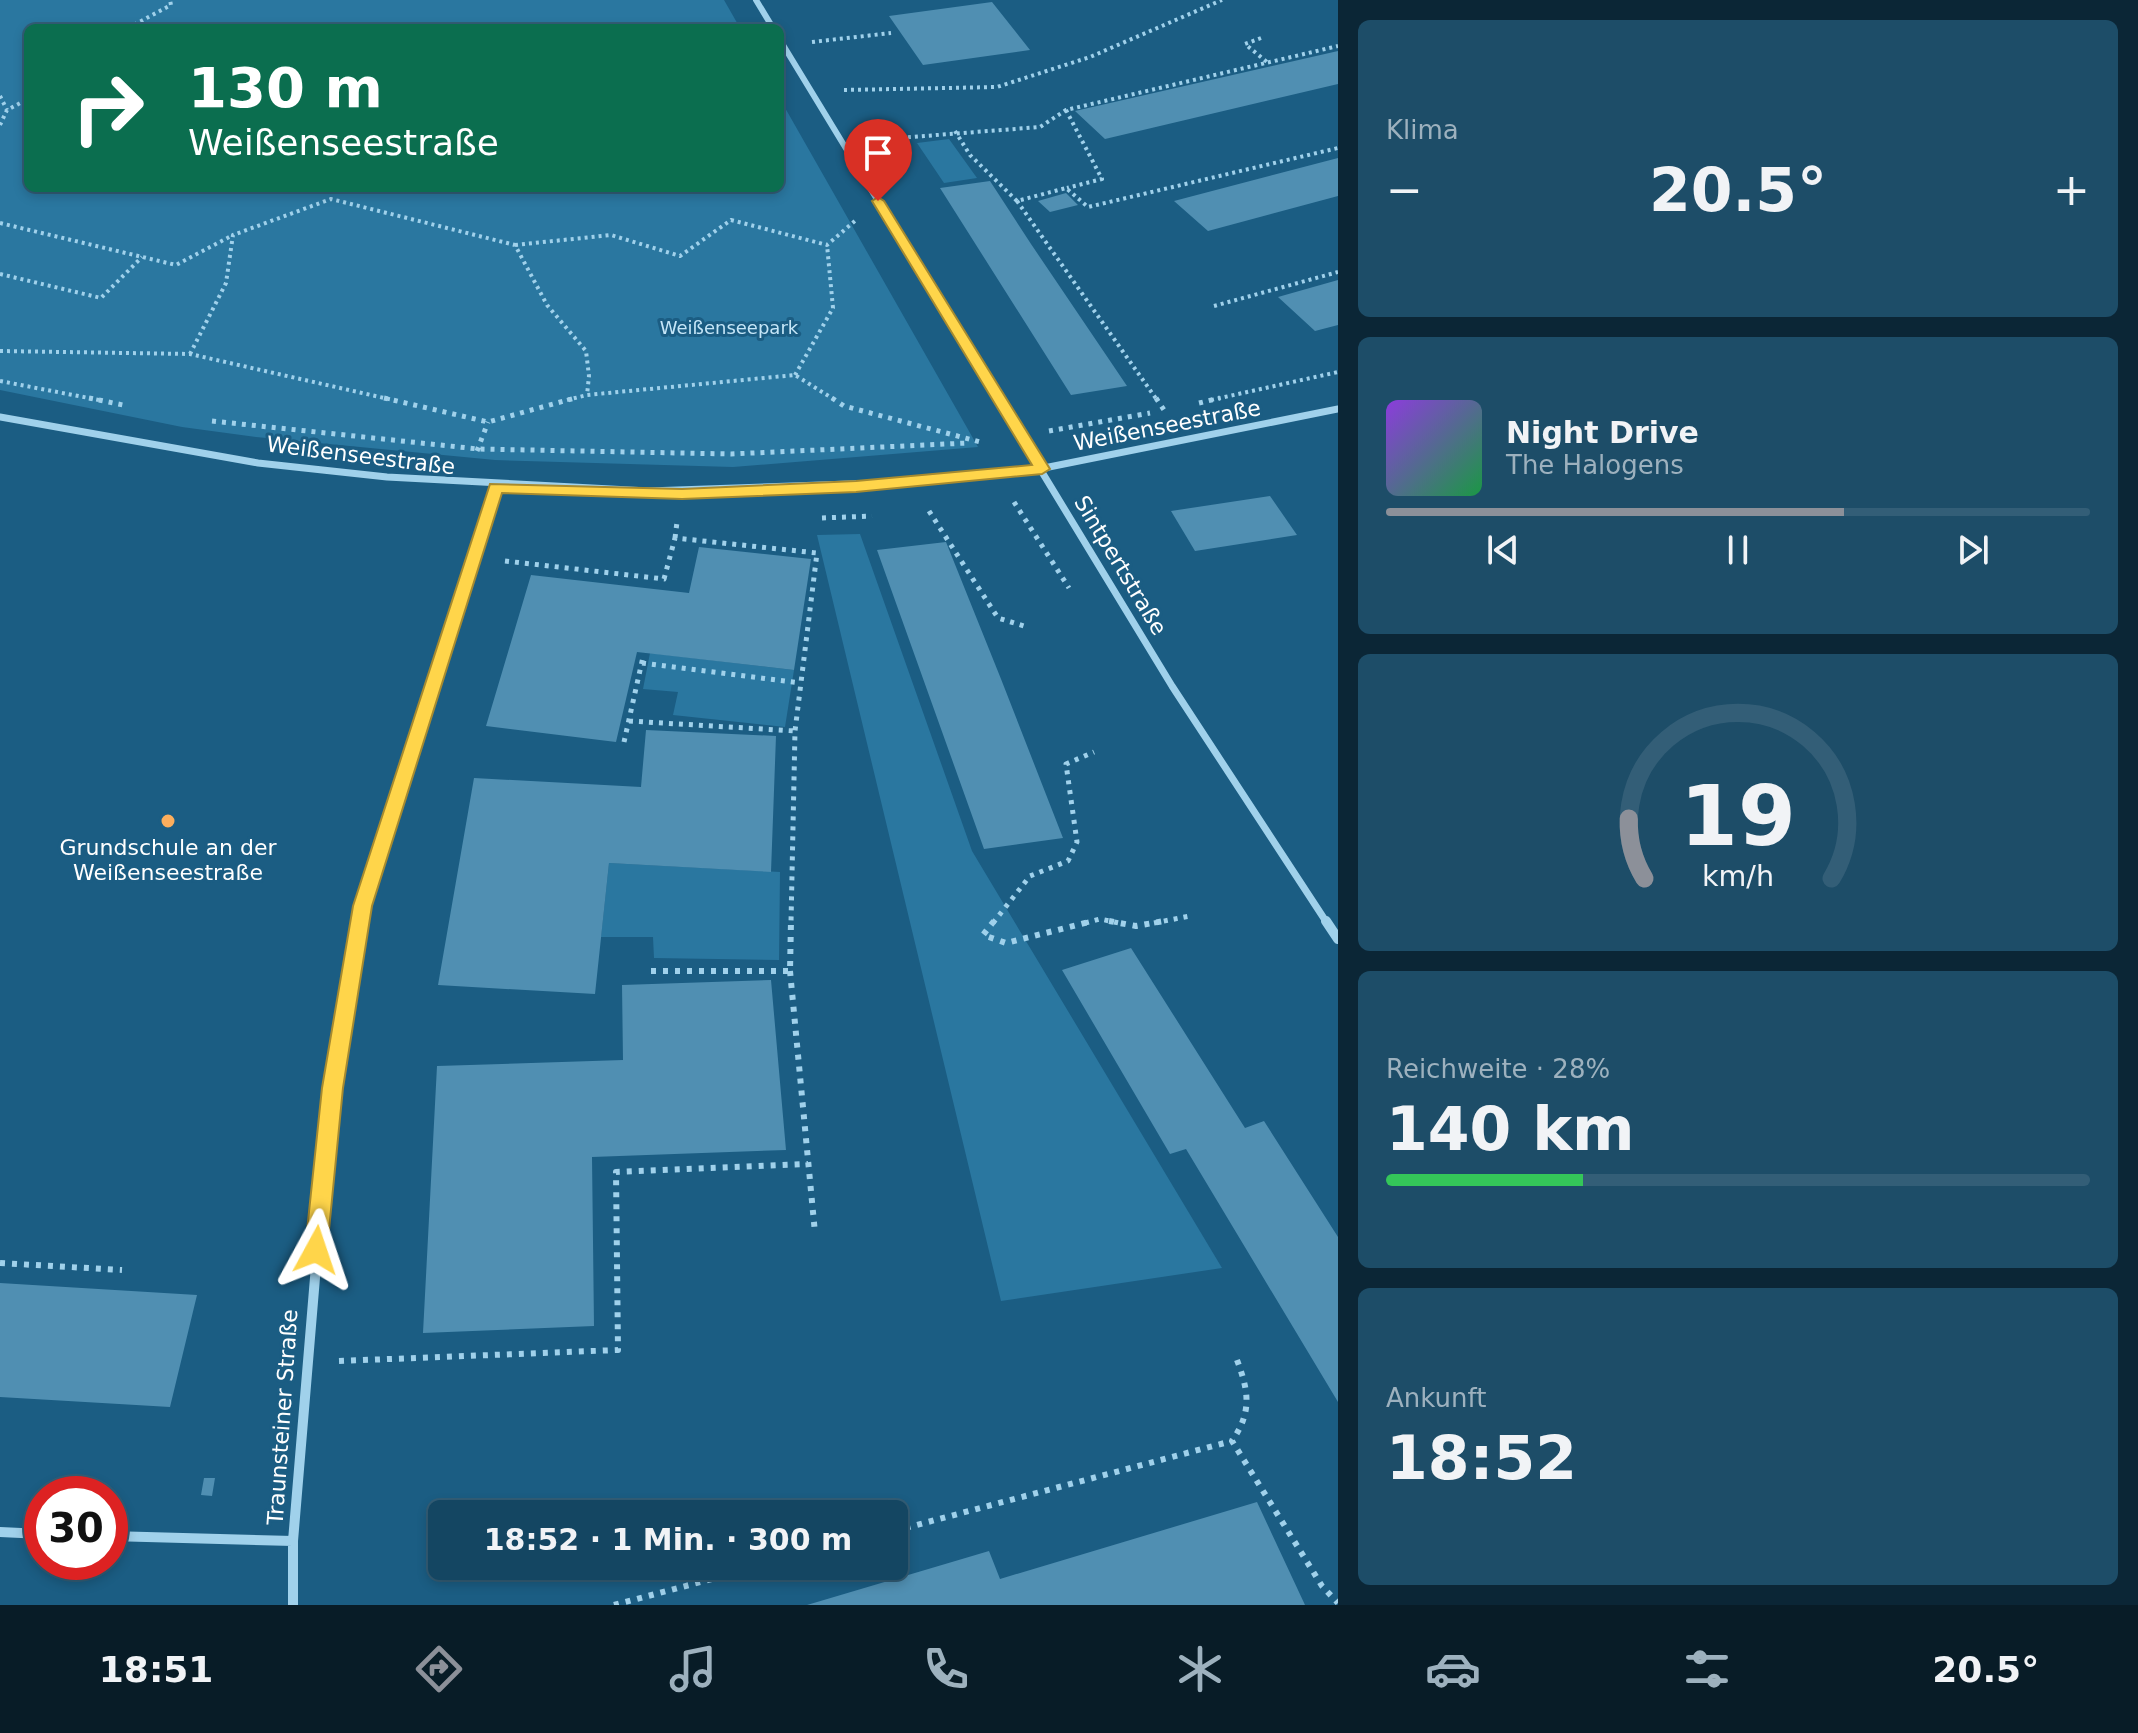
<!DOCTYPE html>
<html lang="de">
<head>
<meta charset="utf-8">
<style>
  :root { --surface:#144662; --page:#1d4d68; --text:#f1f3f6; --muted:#9db1be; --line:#335e77; --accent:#8c9099 }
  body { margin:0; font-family:"DejaVu Sans",sans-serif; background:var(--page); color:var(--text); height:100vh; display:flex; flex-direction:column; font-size:30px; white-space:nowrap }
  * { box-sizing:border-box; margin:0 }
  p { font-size:26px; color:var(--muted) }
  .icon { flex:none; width:44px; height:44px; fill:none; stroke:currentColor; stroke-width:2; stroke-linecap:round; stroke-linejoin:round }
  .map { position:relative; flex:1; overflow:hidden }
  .side { display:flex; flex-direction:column; gap:20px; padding:20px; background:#0b2636; width:800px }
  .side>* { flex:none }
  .guide { position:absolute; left:24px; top:24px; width:760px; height:168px; border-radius:12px; box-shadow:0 4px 12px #0003,0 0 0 2px var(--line); background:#0b6e4f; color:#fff; overflow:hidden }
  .speed { position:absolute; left:24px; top:1476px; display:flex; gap:16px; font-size:40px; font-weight:700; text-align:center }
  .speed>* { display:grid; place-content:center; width:104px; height:104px; border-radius:50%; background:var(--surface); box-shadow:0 4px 12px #0003,0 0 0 2px var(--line); line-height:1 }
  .speed .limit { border:12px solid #d22; background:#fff; color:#111 }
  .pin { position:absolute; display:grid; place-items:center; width:68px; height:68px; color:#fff; margin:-82px -34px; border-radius:50% 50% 50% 0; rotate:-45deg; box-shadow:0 0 8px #0007 }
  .pin .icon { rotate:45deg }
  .me { position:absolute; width:88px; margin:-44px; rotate:5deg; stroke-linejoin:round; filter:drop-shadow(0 0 6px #0008) }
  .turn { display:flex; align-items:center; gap:28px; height:168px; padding:0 32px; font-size:36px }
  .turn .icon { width:104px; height:104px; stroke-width:2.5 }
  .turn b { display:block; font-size:56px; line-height:68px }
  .big { font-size:60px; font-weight:800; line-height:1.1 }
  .side .widget { flex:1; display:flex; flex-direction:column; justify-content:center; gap:12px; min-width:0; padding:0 28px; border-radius:12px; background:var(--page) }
  .side .dial { align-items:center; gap:0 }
  .dial svg { height:208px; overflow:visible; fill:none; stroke:var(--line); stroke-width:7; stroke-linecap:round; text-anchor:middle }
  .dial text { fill:var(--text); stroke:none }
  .song { display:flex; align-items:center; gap:24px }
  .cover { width:96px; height:96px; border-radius:12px; background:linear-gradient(135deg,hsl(270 70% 55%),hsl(140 70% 35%)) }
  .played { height:8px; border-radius:4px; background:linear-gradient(90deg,var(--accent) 65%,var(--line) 65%) }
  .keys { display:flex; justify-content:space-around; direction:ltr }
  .heat { display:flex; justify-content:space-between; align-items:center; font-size:44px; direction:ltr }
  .charge { height:12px; border-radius:6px; background:linear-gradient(90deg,#34c759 28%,var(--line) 0) }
  .trip { position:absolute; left:428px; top:1500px; width:480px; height:80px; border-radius:12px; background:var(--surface); box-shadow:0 4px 12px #0003,0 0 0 2px var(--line); font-weight:800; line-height:80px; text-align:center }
  .tabs { display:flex; height:128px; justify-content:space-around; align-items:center; background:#081c27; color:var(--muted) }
  .tabs .icon { width:56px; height:56px }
  .tabs .current { color:var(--accent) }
  .tabs b { font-size:36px; color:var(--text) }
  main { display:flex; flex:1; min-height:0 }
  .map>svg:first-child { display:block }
  .green { fill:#2a77a0 }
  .building { fill:#508fb2 }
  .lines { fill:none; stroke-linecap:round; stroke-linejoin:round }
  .path-far2 { stroke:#a0d1eb; stroke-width:4; stroke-dasharray:3 4; stroke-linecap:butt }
  .path-far1 { stroke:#a0d1eb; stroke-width:5; stroke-dasharray:4 6; stroke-linecap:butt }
  .path { stroke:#a0d1eb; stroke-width:6; stroke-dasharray:5 7; stroke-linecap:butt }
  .street-far2 { stroke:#a0d1eb; stroke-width:6 }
  .street-far1 { stroke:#a0d1eb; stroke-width:7 }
  .street { stroke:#a0d1eb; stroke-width:10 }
  .route { fill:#ffd54a; stroke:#a68a30; stroke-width:2 }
  .poi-dot { fill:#fcae5d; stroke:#1b5d83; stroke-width:3 }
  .labels { text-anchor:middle; stroke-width:6; stroke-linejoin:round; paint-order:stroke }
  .far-park-label { font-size:18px; fill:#c5e6f8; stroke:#1b5d83 }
  .street-label { font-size:22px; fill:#fff; stroke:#1b5d83 }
  .poi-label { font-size:22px; fill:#fff; stroke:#1b5d83 }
</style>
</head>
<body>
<main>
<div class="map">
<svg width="1338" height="1605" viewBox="0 0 1338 1605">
  <rect width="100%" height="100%" fill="#1b5d83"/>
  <path class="green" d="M0 0H724L740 28H28V188H780V99L978 447 733 467 495 460 256 437 182 427 0 390Z
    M949 139 977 178 944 183 917 143Z
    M860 534 972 851 1222 1268 1001 1301 817 535Z
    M650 653 794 670 785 727 673 715 678 692 643 689Z
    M609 863 780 872 779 960 654 958 653 937H601Z"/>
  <path class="building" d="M992 2 1030 50 923 65 889 16Z
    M1338 51V84L1105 139 1075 111Z
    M1338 158V196L1208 231 1174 201Z
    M990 181 1031 244 1127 386 1071 395 940 188Z
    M1066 193 1078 205 1050 212 1038 201Z
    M1338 280V325L1315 331 1278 297Z
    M1270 496 1297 535 1195 551 1171 511Z
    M946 542 1001 679 1063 838 984 849 877 550Z
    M699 547 811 559 794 670 637 652 616 742 486 726 531 575 689 593Z
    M646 730 776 736 771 872 609 863 595 994 438 985 474 778 641 787Z
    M1131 948 1245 1128 1264 1121 1338 1237V1402L1186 1149 1170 1154 1062 970Z
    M771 980 786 1150 592 1157 594 1326 423 1333 437 1066 623 1060 622 985Z
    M0 1283 197 1295 170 1407 0 1397Z
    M204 1478H215L212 1496 201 1495Z
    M1257 1502 1305 1605H807L989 1551 1000 1579Z"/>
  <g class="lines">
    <path class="path-far2" d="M128 28 171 5 170 0
      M1261 38 1245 44 1267 62
      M812 42 891 33
      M844 90 997 87 1090 57 1222 0
      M0 96 7 110
      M1066 110 1102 179 1067 188
      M0 125 7 110 28 99
      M955 131 970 155 1017 201 1066 188 1088 207 1338 148
      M873 140 1040 127 1066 110 1338 46
      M1017 201 1157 400
      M0 223 176 265 233 235
      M515 245 611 235 680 256 731 220 827 245 856 220
      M0 274 101 298 142 257
      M1214 306 1338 272
      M0 351 190 354 393 400
      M190 354 226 283 233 235 331 199 515 245 547 305 586 351 589 376 587 395
      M795 375 833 308 827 245
      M0 381 99 400
      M567 400 587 395 795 375 835 400
      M1211 400 1338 372"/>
    <path class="path-far1" d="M89 398 123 405
      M384 398 488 422 575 398
      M832 398 844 406 984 443
      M1156 398 1164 410
      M1199 403 1220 398
      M212 421 478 449 731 454 968 443
      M1049 431 1150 413
      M477 451 488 422
      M1014 502 1069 588
      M929 511 998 618 1027 627
      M822 518 872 516
      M675 538 677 522
      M505 561 664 579 675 538 817 553 795 731 791 923
      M642 663 800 683
      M629 721 795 731
      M624 742 643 657
      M993 923 1030 876 1068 861 1077 842 1066 764 1094 752
      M1085 923 1100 919 1119 923
      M1154 923 1190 916"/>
    <path class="path" d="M994 921 983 935 1006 943 1093 921
      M1109 921 1136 926 1164 921
      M651 971H790L791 921
      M790 971 815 1233
      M0 1263 122 1270
      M1237 1360C1249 1392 1252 1412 1232 1441L1322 1586 1338 1603
      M339 1361 618 1350 616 1172 808 1164
      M894 1531 1232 1441
      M614 1605 761 1566"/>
    <path class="street-far2" d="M756 0 773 28
      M780 40 999 400"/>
    <path class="street-far1" d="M997 398 1172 686 1327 923
      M0 417 258 463 387 477 648 491 908 482 1039 469 1338 409
      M360 923 496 488"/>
    <path class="street" d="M1326 921 1338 939
      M0 1532 42 1534
      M110 1536 293 1541
      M293 1605V1541L322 1194 333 1088 361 921"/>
  </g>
  <path class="route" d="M878 197 884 201 1050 469 1042 474 856 492 682 499 502 493 372 906 343 1088 327 1250 324 1257 316 1261 309 1257 305 1250 322 1088 353 906 490 484 682 489 856 481 1032 465 872 201Z"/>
  <circle class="poi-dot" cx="168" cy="821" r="8"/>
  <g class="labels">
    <g class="far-park-label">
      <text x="729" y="334">Weißenseepark</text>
    </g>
    <g class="street-label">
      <text transform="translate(1167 425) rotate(-11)" y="8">Weißenseestraße</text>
      <text transform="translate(361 455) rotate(7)" y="8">Weißenseestraße</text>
      <text transform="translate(1121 565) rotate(59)" y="8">Sintpertstraße</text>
      <text transform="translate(282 1417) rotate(-86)" y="8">Traunsteiner Straße</text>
    </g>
    <g class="poi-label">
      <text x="168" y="855">Grundschule an der<tspan x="168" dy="25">Weißenseestraße</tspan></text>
    </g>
  </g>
</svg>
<div class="speed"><div class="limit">30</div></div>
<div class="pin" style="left:878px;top:201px;background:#d93025"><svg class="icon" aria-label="arrive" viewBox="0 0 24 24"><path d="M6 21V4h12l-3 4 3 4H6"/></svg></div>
<svg class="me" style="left:316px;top:1250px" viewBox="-20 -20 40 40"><path d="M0-17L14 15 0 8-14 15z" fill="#ffd54a" stroke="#fff" stroke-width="4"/></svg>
<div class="trip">18:52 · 1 Min. · 300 m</div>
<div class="guide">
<div class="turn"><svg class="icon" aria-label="right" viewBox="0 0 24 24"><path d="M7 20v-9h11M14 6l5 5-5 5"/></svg><div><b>130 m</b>Weißenseestraße</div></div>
</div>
</div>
<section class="side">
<div class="widget"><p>Klima</p>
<div class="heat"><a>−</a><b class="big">20.5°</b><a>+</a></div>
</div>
<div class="widget">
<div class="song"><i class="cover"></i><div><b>Night Drive</b><p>The Halogens</p></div></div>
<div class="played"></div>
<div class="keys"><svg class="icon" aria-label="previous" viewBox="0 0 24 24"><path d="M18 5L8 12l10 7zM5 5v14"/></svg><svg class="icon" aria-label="pause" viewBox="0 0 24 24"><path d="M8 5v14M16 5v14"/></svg><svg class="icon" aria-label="next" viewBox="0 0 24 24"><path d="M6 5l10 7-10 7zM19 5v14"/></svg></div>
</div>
<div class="widget dial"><svg viewBox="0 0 100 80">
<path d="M14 69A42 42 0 1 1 86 69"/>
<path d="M14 69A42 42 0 0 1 8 46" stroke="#8c9099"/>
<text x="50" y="56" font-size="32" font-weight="700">19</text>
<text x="50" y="72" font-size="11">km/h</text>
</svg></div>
<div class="widget"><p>Reichweite · 28%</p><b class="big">140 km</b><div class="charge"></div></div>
<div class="widget"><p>Ankunft</p><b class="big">18:52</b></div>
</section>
</main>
<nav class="tabs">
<b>18:51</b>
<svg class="icon current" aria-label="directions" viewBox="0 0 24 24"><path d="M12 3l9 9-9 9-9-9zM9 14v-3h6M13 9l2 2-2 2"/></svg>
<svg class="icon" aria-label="music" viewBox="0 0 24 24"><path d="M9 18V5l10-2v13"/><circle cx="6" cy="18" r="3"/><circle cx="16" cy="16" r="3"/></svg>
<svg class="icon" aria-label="phone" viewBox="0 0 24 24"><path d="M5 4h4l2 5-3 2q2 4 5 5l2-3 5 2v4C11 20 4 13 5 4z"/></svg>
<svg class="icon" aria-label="climate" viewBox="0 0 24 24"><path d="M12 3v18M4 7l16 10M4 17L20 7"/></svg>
<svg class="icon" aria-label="car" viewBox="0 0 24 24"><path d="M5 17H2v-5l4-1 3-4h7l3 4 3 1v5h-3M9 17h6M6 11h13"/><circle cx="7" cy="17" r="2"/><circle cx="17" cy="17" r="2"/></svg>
<svg class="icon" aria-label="filters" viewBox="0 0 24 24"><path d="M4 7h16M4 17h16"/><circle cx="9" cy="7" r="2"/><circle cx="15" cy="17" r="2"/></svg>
<b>20.5°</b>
</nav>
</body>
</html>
